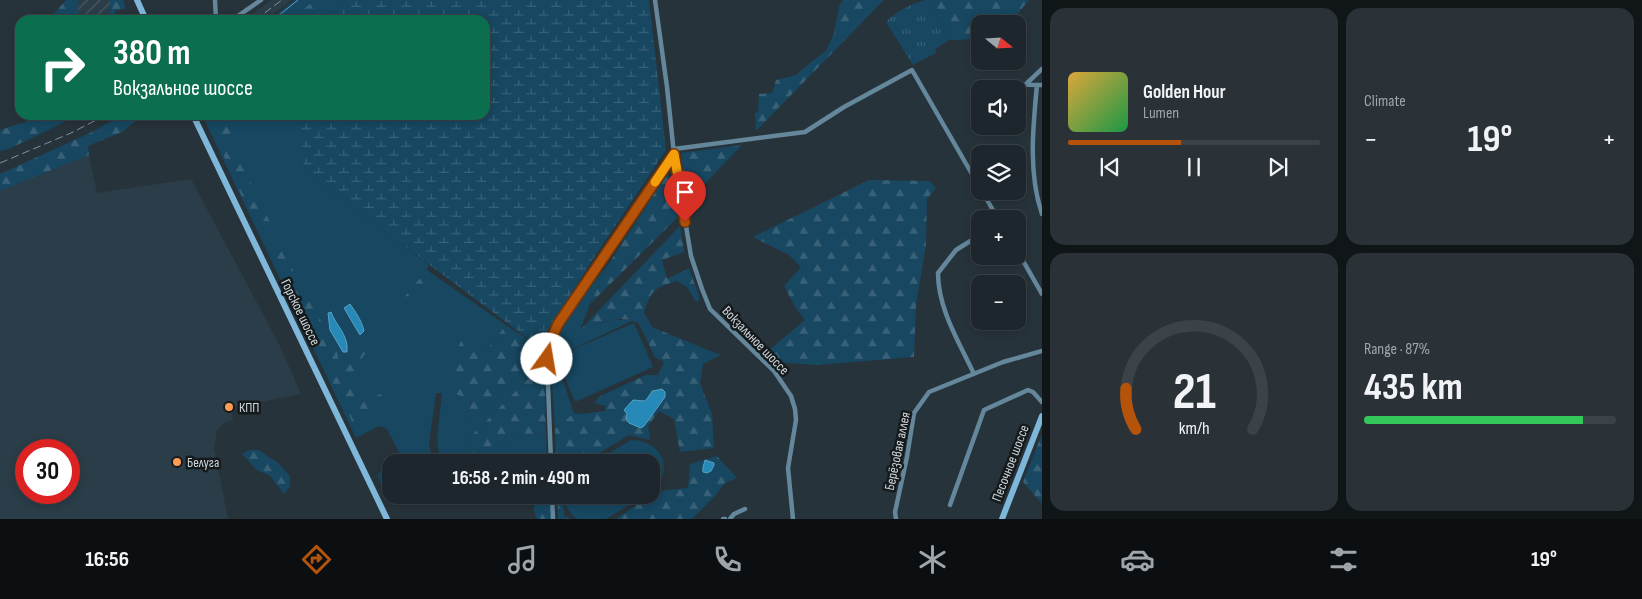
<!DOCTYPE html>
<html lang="en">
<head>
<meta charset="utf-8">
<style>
  :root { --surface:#1d262c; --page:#2a3238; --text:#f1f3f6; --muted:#a0a5a9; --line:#3b4348; --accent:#b45309 }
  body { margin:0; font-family:"Sofia Sans Condensed",sans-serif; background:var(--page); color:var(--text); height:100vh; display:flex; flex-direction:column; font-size:19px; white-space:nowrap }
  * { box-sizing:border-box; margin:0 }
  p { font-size:16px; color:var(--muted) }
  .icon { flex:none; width:28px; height:28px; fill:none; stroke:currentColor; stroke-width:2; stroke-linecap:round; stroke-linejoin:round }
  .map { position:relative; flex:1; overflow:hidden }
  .side { display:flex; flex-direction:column; gap:8px; padding:8px; background:#101518; width:600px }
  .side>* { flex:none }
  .guide { position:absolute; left:15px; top:15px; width:475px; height:105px; border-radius:15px; box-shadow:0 2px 8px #0003,0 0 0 1px var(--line); background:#0b6e4f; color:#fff; overflow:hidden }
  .needle { width:32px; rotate:108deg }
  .tools { position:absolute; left:971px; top:15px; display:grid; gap:10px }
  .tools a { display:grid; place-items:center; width:55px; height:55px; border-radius:10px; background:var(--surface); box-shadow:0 2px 8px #0003,0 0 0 1px var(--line); font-size:25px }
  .speed { position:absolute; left:15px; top:439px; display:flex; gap:10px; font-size:25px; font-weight:700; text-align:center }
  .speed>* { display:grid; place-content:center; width:65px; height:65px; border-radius:50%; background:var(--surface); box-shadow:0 2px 8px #0003,0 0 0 1px var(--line); line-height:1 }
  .speed .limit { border:8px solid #d22; background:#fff; color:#111 }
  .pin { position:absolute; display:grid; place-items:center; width:42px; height:42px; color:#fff; margin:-51px -21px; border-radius:50% 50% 50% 0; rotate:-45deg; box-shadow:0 0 5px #0007 }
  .pin .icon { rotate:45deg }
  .me { position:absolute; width:55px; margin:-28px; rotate:13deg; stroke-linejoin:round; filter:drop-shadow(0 0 4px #0008) }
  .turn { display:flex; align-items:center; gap:18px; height:105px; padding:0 15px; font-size:22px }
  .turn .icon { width:65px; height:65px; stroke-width:2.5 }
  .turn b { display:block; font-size:35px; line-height:42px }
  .big { font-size:38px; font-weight:700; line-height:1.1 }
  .side .card { flex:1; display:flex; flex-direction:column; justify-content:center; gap:8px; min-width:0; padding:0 18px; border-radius:15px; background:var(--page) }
  .side .dial { align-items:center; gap:0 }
  .dial svg { height:130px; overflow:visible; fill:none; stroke:var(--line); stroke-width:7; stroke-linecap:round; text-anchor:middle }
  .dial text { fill:var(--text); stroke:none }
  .song { display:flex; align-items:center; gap:15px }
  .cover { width:60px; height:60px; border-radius:8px; background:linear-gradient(135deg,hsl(40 70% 55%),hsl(140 70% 35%)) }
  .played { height:5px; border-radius:2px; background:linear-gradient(90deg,var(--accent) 45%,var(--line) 45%) }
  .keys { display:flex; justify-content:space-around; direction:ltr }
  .heat { display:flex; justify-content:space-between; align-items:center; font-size:28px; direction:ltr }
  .charge { height:8px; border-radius:4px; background:linear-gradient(90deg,#34c759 87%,var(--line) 0) }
  .side .tiles { flex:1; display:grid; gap:8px; grid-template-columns:repeat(2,1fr) }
  .trip { position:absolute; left:382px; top:454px; width:278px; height:50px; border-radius:15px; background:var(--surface); box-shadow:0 2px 8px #0003,0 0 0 1px var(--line); font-weight:700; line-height:50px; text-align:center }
  .dock { display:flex; height:80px; justify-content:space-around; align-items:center; background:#0c0f12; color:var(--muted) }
  .dock .icon { width:35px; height:35px }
  .dock .selected { color:var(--accent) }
  .dock b { font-size:22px; color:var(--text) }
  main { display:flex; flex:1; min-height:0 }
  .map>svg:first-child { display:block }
  .built { fill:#2b3d48; fill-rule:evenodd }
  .industrial { fill:url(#industrial-furrows) }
  .grass { fill:#174761 }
  .forest { fill:url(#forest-firs) }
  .wetland { fill:url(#wetland-marsh) }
  .park { fill:url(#park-tufts) }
  .water { fill:#2789b8; stroke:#59a0c2 }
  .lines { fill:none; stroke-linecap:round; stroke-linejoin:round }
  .stream { stroke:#59a0c2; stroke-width:1 }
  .street { stroke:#64879c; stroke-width:4.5 }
  .secondary { stroke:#7eb7d9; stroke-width:6 }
  .rail { stroke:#879096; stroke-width:1; stroke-dasharray:8 4; stroke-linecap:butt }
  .route-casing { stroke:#753606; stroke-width:12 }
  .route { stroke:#b45309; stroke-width:9 }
  .slow { stroke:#f59e0b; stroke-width:9 }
  .poi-dot { fill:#fd9d55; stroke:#151a1d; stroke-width:2 }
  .labels { text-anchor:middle; stroke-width:5; stroke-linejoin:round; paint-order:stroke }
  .street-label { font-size:14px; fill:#cfd6db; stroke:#151a1d }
  .poi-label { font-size:14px; fill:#cfd6db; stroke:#151a1d; text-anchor:start }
</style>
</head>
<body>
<main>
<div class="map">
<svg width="1042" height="519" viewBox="0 0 1042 519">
  <defs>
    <pattern id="industrial-furrows" width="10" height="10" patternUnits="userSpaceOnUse" patternTransform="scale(1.25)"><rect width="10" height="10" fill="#2b3d48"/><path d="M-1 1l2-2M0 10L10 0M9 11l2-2" fill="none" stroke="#495862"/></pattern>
    <pattern id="forest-firs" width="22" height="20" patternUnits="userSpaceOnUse" patternTransform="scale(1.25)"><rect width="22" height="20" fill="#174761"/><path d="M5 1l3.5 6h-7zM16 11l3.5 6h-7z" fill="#386177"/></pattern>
    <pattern id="wetland-marsh" width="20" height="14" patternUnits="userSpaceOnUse" patternTransform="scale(1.25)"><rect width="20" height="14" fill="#174761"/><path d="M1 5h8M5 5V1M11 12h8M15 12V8" fill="none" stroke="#386177"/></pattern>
    <pattern id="park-tufts" width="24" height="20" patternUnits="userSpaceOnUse" patternTransform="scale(1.25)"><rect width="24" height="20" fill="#174761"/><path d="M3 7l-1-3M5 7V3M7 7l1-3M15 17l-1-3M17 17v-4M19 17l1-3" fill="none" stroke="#386177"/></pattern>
  </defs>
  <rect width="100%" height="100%" fill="#27333a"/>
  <path class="built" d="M272 0H292L265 20H244Z
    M89 155 97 193 191 179 280 346 301 394 231 408 233 420 225 422 217 430 214 448 228 519H0V191ZM26 450H69V492H26Z"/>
  <path class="industrial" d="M78 0H110V20H78Z"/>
  <path class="grass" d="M295 0H345L327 20H269Z
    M202 115H300L305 171 429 265 427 270 506 325 485 352 471 399 467 421 480 409 484 410 542 353 544 363 469 438 472 461 489 455 510 436 546 433 547 462H440L437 439 442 393H436L429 444 433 462H404L387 429 379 426 356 438Z
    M610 262 590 304 581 328 613 320H634L560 355 634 323 653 367 575 402 556 356 555 357 574 413 555 429C554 407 551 383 552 360 554 327 590 288 610 262Z
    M631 440C661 440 677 470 651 491V462H595Z
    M564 495H645L606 519H577C569 513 564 505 564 495Z"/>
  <path class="forest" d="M66 0H78V20H53V15Z
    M110 0H123L126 8 115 11V15L130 14 132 20H110Z
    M315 0H332L310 20H290Z
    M843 0H884L756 131 755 113 758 112 759 94 772 93 776 80 796 75 810 63 826 51 834 33 839 6Z
    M929 0H1029L1009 24H980V39L949 40Z
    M36 115H79L9 149 0 151V130L34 119Z
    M123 115H140L141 117 122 132 88 146 89 155 0 191V174L92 132Z
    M220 115H229L231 132 247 175 295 274 328 334 336 345 339 363H342L372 330 395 308 427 270 437 282 412 298 382 331 357 365 354 374 365 400C380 398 393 383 407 375L410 382C403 394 375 416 362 415 359 421 361 425 359 431L355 429 348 412 328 374 285 280 272 241 255 209 248 210C242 196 213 137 215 126 216 122 219 118 220 115Z
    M742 145 687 202 681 153Z
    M667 174 671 179 681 214 590 304 610 262Z
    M869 180 930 181 936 188 927 199 926 245 916 305 914 357 817 365 774 362 769 350 805 320 796 308 784 286 801 267 789 255 753 237Z
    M680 226 684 252 662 260 667 279 689 268 700 299 696 302 688 288 677 281C654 288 651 290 644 313L652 327 720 355 703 364 700 383 712 414 714 448 680 452 674 419 659 411 648 426 650 440 629 435 585 462H556L555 429 574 413 580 414 605 411 606 406 594 403 600 396 646 375H658L664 362 655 357 639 324C623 313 598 324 581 329Z
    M506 325 538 346 542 353 484 410 480 409 467 422 471 399 452 393 455 354 462 339 485 352Z
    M544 363 546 433 510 436 489 455 472 461 469 438Z
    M1042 434V504L1023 482Z
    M249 450H258L277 462 290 476V486L284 494 270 476 257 470 242 454Z
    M717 456 737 478 725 483 715 496 692 519H616L658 491 688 488 690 464Z
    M391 467V495H400L387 499 377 474Z
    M557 495H563L564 516 570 519H558Z
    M548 502 551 506V519H537L534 512V504Z"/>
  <path class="wetland" d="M345 0H649L666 150 595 256 538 346 304 171 300 115H485V20H327Z"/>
  <path class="park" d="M925 0H929L949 40 935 49 936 53 913 65 886 22C897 10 910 5 925 0Z"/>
  <path class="water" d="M350 304C355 311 362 321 364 331L360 335 344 308Z
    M331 312C336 326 349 335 347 352H343L330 330 328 313Z
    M662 389 665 392V397L644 426 641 428 629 423 626 419 627 414 624 410 633 400 645 401 653 391Z
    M705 460 714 463V465L711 471 707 473 703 472C702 467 704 465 705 460Z"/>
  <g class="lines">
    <path class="stream" d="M249 15 250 20
      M273 20 298 0"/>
    <path class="street" d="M215 0 216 20
      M655 0 667 87 674 154 691 256 702 289 710 309 774 371 791 396 795 409 796 420 788 468 793 519
      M232 20 261 0
      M984 84 1042 85
      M1025 85 1042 69
      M1037 85C1033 127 1028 173 1042 214
      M674 149 805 132 844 107 912 70 980 188
      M982 191 998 219
      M1018 252 1042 294
      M974 374C959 342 938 309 938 273L956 250 980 235
      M551 462 547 359 551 340 558 324 674 154
      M552 495 553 519
      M950 505 984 410 1028 390 1033 392 1042 402
      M723 519H725
      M730 519 734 514 745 509
      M896 519 895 512 907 457 914 413 929 392 1003 362 1042 351"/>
    <path class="secondary" d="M137 0 146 20
      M193 115 387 519
      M1002 519 1042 416"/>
    <path class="rail" d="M255 20 282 0
      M0 163 71 133 106 115"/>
  </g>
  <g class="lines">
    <g class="route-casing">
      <path id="route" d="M547 359 551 340 558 324 674 154 685 222"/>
    </g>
    <use href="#route" class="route"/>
    <path class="slow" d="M655 182 674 154 679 182"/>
  </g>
  <g class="poi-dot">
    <circle cx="229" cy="407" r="5"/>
    <circle cx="177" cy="462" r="5"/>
  </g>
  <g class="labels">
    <g class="street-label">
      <text transform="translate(301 312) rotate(64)" y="5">Горское шоссе</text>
      <text transform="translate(756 340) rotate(46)" y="5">Вокзальное шоссе</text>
      <text transform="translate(897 451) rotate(-78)" y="5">Берёзовая аллея</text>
      <text transform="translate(1010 463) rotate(-69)" y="5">Песочное шоссе</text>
    </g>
    <g class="poi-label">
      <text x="239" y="412">КПП</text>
      <text x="187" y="467">Белуга</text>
    </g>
  </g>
</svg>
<div class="tools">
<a><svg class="needle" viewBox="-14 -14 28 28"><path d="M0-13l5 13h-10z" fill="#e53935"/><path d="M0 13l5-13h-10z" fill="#a0a5a9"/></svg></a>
<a><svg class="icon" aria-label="sound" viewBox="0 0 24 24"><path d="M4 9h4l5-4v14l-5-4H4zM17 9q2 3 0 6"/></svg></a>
<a><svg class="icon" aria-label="layers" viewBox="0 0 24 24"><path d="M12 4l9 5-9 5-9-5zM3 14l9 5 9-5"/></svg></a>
<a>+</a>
<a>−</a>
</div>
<div class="speed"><div class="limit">30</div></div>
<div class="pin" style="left:685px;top:222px;background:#d93025"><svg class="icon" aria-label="arrive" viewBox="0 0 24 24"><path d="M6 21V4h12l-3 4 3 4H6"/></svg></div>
<svg class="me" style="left:547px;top:359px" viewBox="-20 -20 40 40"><circle r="19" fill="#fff"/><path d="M0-13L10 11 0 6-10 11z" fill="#b45309"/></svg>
<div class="trip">16:58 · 2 min · 490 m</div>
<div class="guide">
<div class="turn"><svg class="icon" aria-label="right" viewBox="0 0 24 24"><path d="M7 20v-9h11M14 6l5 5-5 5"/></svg><div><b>380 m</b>Вокзальное шоссе</div></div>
</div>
</div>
<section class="side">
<div class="tiles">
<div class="card">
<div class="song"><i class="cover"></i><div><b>Golden Hour</b><p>Lumen</p></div></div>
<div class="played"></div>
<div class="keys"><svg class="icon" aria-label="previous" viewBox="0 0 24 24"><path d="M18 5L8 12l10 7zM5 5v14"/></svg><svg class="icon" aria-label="pause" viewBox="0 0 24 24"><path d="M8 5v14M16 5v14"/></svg><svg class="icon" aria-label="next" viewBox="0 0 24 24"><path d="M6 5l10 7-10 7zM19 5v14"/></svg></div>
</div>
<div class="card"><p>Climate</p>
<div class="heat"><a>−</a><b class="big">19°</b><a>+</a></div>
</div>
<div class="card dial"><svg viewBox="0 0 100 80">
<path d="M14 69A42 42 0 1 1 86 69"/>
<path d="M14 69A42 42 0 0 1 8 44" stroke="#b45309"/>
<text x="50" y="56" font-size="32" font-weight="700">21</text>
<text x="50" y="72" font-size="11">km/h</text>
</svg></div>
<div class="card"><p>Range · 87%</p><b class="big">435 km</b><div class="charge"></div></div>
</div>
</section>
</main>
<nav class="dock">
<b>16:56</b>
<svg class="icon selected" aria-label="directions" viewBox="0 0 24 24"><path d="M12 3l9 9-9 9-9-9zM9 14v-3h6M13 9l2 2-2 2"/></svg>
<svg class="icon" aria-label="music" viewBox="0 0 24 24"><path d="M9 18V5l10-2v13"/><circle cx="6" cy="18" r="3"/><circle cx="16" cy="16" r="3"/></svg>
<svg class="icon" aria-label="phone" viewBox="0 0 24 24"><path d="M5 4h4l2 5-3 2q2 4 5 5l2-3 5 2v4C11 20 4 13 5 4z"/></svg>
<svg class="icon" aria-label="climate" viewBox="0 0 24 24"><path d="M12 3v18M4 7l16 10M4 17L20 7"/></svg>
<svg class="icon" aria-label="car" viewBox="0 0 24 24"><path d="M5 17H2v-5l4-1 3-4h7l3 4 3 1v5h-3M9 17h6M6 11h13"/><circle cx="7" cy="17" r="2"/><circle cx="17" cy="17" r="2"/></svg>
<svg class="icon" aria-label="filters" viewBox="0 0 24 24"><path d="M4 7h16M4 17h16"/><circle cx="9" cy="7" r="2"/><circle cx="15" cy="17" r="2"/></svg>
<b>19°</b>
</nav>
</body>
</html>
